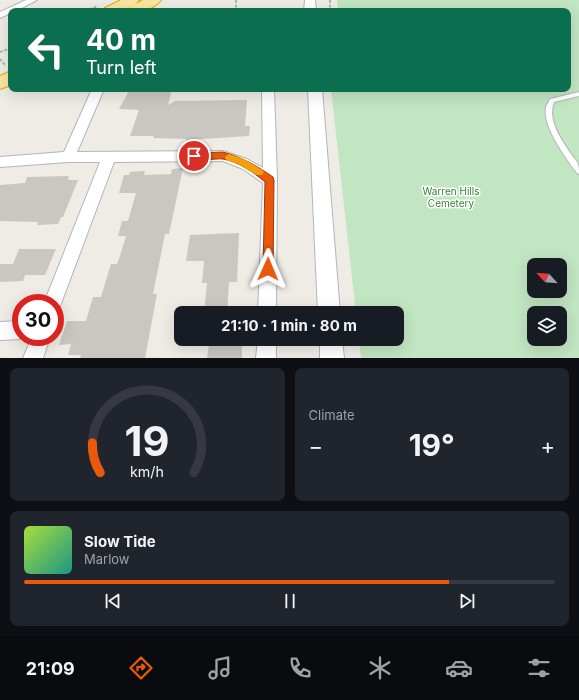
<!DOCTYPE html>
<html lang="en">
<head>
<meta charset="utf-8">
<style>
  :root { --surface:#171b24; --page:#20242c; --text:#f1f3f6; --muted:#9ea1a6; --line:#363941; --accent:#ea580c }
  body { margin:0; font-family:Inter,sans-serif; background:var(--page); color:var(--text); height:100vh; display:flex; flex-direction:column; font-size:15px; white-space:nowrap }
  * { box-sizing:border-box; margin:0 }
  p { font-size:13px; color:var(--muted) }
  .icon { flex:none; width:22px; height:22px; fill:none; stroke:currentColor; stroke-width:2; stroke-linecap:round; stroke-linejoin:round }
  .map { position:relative; height:358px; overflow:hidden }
  .drawer { display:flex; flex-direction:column; gap:10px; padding:10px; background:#0d0f14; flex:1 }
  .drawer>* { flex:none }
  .banner { position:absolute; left:8px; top:8px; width:563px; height:84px; border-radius:8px; box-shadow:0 4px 16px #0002; background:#0b6e4f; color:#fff; overflow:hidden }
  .needle { width:26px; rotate:296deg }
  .buttons { position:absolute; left:527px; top:258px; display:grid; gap:8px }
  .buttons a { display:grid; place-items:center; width:40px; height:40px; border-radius:8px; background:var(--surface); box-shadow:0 4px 16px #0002; font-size:20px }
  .speed { position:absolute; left:12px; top:294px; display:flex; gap:8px; font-size:20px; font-weight:700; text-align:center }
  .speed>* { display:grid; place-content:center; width:52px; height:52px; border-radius:50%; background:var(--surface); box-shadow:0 4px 16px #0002; line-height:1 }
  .speed .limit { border:6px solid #d22; background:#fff; color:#111 }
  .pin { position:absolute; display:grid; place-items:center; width:34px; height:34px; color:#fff; margin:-17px; border:2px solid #fff; border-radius:50%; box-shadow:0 1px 4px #0007 }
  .me { position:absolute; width:44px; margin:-22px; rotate:1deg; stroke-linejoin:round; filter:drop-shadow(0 0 3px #0008) }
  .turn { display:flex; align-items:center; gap:14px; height:84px; padding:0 12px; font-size:18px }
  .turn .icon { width:52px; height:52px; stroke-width:2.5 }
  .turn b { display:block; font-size:28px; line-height:34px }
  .big { font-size:30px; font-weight:700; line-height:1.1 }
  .drawer .widget { flex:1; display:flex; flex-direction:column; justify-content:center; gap:6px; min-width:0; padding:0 14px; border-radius:8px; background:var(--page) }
  .drawer .dial { align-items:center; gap:0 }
  .dial svg { height:104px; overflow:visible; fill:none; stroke:var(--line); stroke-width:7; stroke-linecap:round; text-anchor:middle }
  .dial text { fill:var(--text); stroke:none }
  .song { display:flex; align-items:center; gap:12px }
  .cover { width:48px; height:48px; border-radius:6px; background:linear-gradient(135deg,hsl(80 70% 55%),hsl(170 70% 35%)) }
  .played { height:4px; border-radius:2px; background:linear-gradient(90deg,var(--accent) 80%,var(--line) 80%) }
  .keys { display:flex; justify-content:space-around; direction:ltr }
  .heat { display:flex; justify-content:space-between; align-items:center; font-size:22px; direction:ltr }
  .drawer .tiles { flex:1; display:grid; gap:10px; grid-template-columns:1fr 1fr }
  .widget:last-child { grid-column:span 2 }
  .trip { position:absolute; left:174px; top:306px; width:230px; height:40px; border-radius:8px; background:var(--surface); box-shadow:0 4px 16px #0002; font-weight:700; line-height:40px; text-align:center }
  .dock { display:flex; height:64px; justify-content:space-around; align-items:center; background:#090b0e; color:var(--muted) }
  .dock .icon { width:28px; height:28px }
  .dock .current { color:var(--accent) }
  .dock b { font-size:18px; color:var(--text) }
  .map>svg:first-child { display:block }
  .green { fill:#c2e5c2; fill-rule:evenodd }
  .building { fill:#cac7c2 }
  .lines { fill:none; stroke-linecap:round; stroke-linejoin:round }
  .service-casing { stroke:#b2b5b9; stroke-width:2 }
  .minor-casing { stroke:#b2b5b9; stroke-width:2 }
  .tertiary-casing { stroke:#b2b5b9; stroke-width:2 }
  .trunk-casing { stroke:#eaa109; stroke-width:2 }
  .path { stroke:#9cc5a7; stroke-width:2; stroke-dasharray:3 1.5; stroke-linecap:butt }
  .service { fill:#fff; fill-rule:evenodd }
  .minor { fill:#fff; fill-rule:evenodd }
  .tertiary { fill:#fff; fill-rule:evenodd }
  .trunk { fill:#fae69e; fill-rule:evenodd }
  .route { fill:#ea580c; stroke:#983908 }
  .slow { fill:#f59e0b }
  .labels { text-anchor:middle; stroke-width:3; stroke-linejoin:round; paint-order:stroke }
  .park-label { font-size:10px; fill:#37813a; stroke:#fff }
</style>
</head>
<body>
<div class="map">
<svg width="579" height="358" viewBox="0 0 579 358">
  <rect width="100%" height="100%" fill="#eeece5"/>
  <path class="green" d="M337 0H579V358H361L359 339H397V313H356L331 89H568V11H338ZM534 265H560V291H534ZM534 313H560V339H534Z"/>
  <path class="building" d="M130 89H172L168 105 175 101 247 100 245 126H250L249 136 186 140V139L153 138 154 136H130L139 110 119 109Z
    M183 168 169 234H165L153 294H157L145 358H80L81 355H68L71 344 59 345 67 321H86L93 297H101L111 264H117L120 256 126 236H118L122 221H128L136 193H119L124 175H129L130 172 145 171 144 175 171 174 172 169Z
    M69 176 68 180H78L63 217H61L58 224 37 225 38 222 0 221V185L25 183 27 177Z
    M239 233 237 282H229L227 313H204L207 283H202L204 261H186L190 235Z
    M19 249H56L45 275H25L23 281 0 282V264H13Z
    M242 342V358H207L209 344Z"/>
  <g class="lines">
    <g class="service-casing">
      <path id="service" d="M579 92V96L554 102C547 120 561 139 571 154 573 157 577 161 578 164 579 167 579 171 579 174L577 173C566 158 542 126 546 107 547 104 549 101 550 99Z"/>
    </g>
    <g class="minor-casing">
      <path id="minor" d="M26 0H37L16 11H11V13L0 18V12Z
        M92 89H104L77 152 223 151 247 159 263 168 262 89H274L277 180 276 313H258L263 183 243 169 223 161 114 162 59 309 55 311V303H44L100 162H68L0 167V157L64 152Z
        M21 321V337H26L21 339 0 340V322Z
        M32 337H50L43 358H23Z
        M258 339H276V358H256Z"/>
    </g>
    <g class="tertiary-casing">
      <path id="tertiary" d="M305 0H315L316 11H304Z
        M308 89H322L340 313H318Z
        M320 339H342L344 358H320Z"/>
    </g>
    <g class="trunk-casing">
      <path id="trunk" d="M121 0H139C131 11 115 11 103 11L105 8Z
        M143 0H161C153 11 138 11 126 11L128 8Z
        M11 71V85L0 89V76Z"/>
    </g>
    <path class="path" d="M236 0V11
      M330 0V11
      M85 11 98 6
      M0 52 11 48
      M0 59 5 65"/>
    <use href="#service" class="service"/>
    <use href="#minor" class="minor"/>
    <use href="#tertiary" class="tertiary"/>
    <use href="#trunk" class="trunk"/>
  </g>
  <path class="route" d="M223 152C242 157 257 166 273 177L274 180 273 269 272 272 268 274 264 272 263 269 265 182C253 172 239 162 223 159 215 158 195 163 190 156L194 153Z"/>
  <path class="slow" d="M229 154 244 159 262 170 264 172 262 175H256L238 164 226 160 225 157Z"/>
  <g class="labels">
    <g class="park-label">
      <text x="451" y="195">Warren Hills<tspan x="451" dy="12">Cemetery</tspan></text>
    </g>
  </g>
</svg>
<div class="buttons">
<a><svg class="needle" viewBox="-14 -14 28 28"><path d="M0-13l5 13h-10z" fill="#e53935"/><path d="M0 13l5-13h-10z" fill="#9ea1a6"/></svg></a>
<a><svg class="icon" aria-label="layers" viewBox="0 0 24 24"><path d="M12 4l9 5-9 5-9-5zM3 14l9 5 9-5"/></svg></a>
</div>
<div class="speed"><div class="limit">30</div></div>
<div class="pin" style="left:194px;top:156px;background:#d93025"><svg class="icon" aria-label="arrive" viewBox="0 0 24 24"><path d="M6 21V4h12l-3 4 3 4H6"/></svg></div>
<svg class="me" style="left:268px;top:269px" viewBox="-20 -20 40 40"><path d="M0-17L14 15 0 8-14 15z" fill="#ea580c" stroke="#fff" stroke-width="4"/></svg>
<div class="trip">21:10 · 1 min · 80 m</div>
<div class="banner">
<div class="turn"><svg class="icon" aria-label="left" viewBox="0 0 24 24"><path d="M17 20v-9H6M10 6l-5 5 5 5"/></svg><div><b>40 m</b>Turn left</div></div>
</div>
</div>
<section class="drawer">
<div class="tiles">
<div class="widget dial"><svg viewBox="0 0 100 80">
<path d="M14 69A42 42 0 1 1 86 69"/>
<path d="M14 69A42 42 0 0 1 8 46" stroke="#ea580c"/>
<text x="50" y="56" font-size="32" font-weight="700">19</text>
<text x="50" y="72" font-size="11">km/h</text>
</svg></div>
<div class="widget"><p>Climate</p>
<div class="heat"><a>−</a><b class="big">19°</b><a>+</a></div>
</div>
<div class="widget">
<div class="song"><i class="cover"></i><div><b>Slow Tide</b><p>Marlow</p></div></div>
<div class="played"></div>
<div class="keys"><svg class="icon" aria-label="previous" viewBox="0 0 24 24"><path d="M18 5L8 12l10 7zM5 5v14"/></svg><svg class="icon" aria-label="pause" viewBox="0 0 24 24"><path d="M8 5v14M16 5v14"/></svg><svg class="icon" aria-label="next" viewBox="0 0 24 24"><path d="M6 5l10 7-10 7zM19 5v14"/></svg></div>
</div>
</div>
</section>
<nav class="dock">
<b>21:09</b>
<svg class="icon current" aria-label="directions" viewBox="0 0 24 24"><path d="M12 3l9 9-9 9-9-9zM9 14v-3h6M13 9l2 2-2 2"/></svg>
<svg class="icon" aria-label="music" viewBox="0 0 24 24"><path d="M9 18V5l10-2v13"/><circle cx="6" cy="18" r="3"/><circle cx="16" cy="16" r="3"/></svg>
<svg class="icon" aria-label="phone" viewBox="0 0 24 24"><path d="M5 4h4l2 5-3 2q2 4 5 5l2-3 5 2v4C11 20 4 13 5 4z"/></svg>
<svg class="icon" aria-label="climate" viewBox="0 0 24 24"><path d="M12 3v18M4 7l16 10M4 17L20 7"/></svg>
<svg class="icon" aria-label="car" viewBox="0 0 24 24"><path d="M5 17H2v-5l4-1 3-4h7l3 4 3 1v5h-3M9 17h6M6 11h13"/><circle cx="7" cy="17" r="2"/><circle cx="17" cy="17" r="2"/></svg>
<svg class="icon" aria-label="filters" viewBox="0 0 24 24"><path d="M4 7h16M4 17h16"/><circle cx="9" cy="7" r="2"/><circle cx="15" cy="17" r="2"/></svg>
</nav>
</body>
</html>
